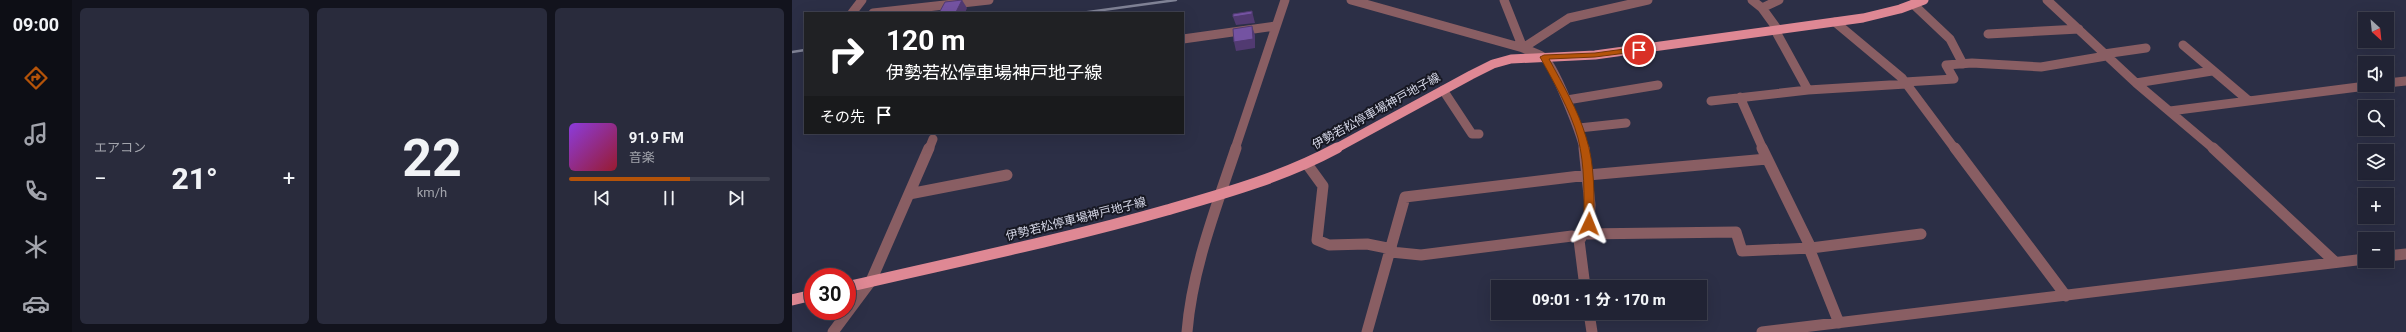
<!DOCTYPE html>
<html lang="ja">
<head>
<meta charset="utf-8">
<style>
  :root { --surface:#212334; --page:#292b3c; --text:#f1f3f6; --muted:#a2a4ac; --line:#3e404f; --accent:#b45309 }
  body { margin:0; font-family:Roboto,"Noto Sans JP",sans-serif; background:var(--page); color:var(--text); height:100vh; display:flex; flex-direction:column; font-size:15px; white-space:nowrap }
  * { box-sizing:border-box; margin:0 }
  p { font-size:13px; color:var(--muted) }
  .icon { flex:none; width:22px; height:22px; fill:none; stroke:currentColor; stroke-width:2; stroke-linecap:round; stroke-linejoin:round }
  .map { position:relative; flex:1; overflow:hidden }
  .drawer { display:flex; flex-direction:column; gap:8px; padding:8px; background:#12131d; width:720px }
  .drawer>* { flex:none }
  .top-card { position:absolute; left:12px; top:12px; width:380px; height:122px; border-radius:0px; box-shadow:0 4px 16px #0002,0 0 0 1px var(--line); background:#202124; color:#fff; overflow:hidden }
  .needle { width:26px; rotate:153deg }
  .tools { position:absolute; left:1566px; top:12px; display:grid; gap:8px }
  .tools a { display:grid; place-items:center; width:36px; height:36px; border-radius:0px; background:var(--surface); box-shadow:0 4px 16px #0002,0 0 0 1px var(--line); font-size:20px }
  .speed { position:absolute; left:12px; top:268px; display:flex; gap:8px; font-size:20px; font-weight:700; text-align:center }
  .speed>* { display:grid; place-content:center; width:52px; height:52px; border-radius:50%; background:var(--surface); box-shadow:0 4px 16px #0002,0 0 0 1px var(--line); line-height:1 }
  .speed .limit { border:6px solid #d22; background:#fff; color:#111 }
  .pin { position:absolute; display:grid; place-items:center; width:34px; height:34px; color:#fff; margin:-17px; border:2px solid #fff; border-radius:50%; box-shadow:0 1px 4px #0007 }
  .me { position:absolute; width:44px; margin:-22px; rotate:2deg; stroke-linejoin:round; filter:drop-shadow(0 0 3px #0008) }
  .turn { display:flex; align-items:center; gap:14px; height:84px; padding:0 16px; font-size:18px }
  .turn .icon { width:52px; height:52px; stroke-width:2.5 }
  .turn b { display:block; font-size:28px; line-height:34px }
  .then { display:flex; align-items:center; height:38px; padding:0 16px; background:#0003; gap:8px; font-size:15px }
  .big { font-size:30px; font-weight:800; line-height:1.1 }
  .drawer .card { flex:1; display:flex; flex-direction:column; justify-content:center; gap:6px; min-width:0; padding:0 14px; border-radius:6px; background:var(--page) }
  .drawer .dial { align-items:center; gap:0 }
  .dial b { font-size:52px; line-height:1 }
  .song { display:flex; align-items:center; gap:12px }
  .cover { width:48px; height:48px; border-radius:6px; background:linear-gradient(135deg,hsl(270 70% 55%),hsl(350 70% 35%)) }
  .played { height:4px; border-radius:2px; background:linear-gradient(90deg,var(--accent) 60%,var(--line) 60%) }
  .keys { display:flex; justify-content:space-around; direction:ltr }
  .heat { display:flex; justify-content:space-between; align-items:center; font-size:22px; direction:ltr }
  .drawer .tiles { flex:1; display:grid; gap:8px; grid-template-columns:repeat(3,1fr) }
  .trip { position:absolute; left:699px; top:280px; width:216px; height:40px; border-radius:0px; background:var(--surface); box-shadow:0 4px 16px #0002,0 0 0 1px var(--line); font-weight:800; line-height:40px; text-align:center }
  main { display:flex; flex:1; min-height:0 }
  .menu { display:flex; flex-direction:column; width:72px; justify-content:space-around; align-items:center; background:#0d0e15; color:var(--muted) }
  .menu .icon { width:28px; height:28px }
  .menu .active { color:var(--accent) }
  .menu b { font-size:18px; color:var(--text) }
  .map>svg:first-child { display:block }
  .lines { fill:none; stroke-linecap:round; stroke-linejoin:round }
  .minor-far1 { stroke:#895e63; stroke-width:9 }
  .minor { stroke:#895e63; stroke-width:11 }
  .major-far1 { stroke:#df8894; stroke-width:9 }
  .major { stroke:#df8894; stroke-width:11 }
  .rail { stroke:#808396; stroke-width:2.5 }
  .shaded-wall { fill:#513a71 }
  .building { fill:#7453a2; stroke:#513a71 }
  .route { fill:#b45309; stroke:#753606 }
  .labels { text-anchor:middle; stroke-width:4; stroke-linejoin:round; paint-order:stroke }
  .street-label { font-size:12px; fill:#d4d6e6; stroke:#171823 }
</style>
</head>
<body>
<main>
<nav class="menu">
<b>09:00</b>
<svg class="icon active" aria-label="directions" viewBox="0 0 24 24"><path d="M12 3l9 9-9 9-9-9zM9 14v-3h6M13 9l2 2-2 2"/></svg>
<svg class="icon" aria-label="music" viewBox="0 0 24 24"><path d="M9 18V5l10-2v13"/><circle cx="6" cy="18" r="3"/><circle cx="16" cy="16" r="3"/></svg>
<svg class="icon" aria-label="phone" viewBox="0 0 24 24"><path d="M5 4h4l2 5-3 2q2 4 5 5l2-3 5 2v4C11 20 4 13 5 4z"/></svg>
<svg class="icon" aria-label="climate" viewBox="0 0 24 24"><path d="M12 3v18M4 7l16 10M4 17L20 7"/></svg>
<svg class="icon" aria-label="car" viewBox="0 0 24 24"><path d="M5 17H2v-5l4-1 3-4h7l3 4 3 1v5h-3M9 17h6M6 11h13"/><circle cx="7" cy="17" r="2"/><circle cx="17" cy="17" r="2"/></svg>
</nav>
<section class="drawer">
<div class="tiles">
<div class="card"><p>エアコン</p>
<div class="heat"><a>−</a><b class="big">21°</b><a>+</a></div>
</div>
<div class="card dial"><b>22</b><p>km/h</p></div>
<div class="card">
<div class="song"><i class="cover"></i><div><b>91.9 FM</b><p>音楽</p></div></div>
<div class="played"></div>
<div class="keys"><svg class="icon" aria-label="previous" viewBox="0 0 24 24"><path d="M18 5L8 12l10 7zM5 5v14"/></svg><svg class="icon" aria-label="pause" viewBox="0 0 24 24"><path d="M8 5v14M16 5v14"/></svg><svg class="icon" aria-label="next" viewBox="0 0 24 24"><path d="M6 5l10 7-10 7zM19 5v14"/></svg></div>
</div>
</div>
</section>
<div class="map">
<svg width="1614" height="332" viewBox="0 0 1614 332">
  <rect width="100%" height="100%" fill="#2c2f46"/>
  <g class="lines">
    <path class="minor-far1" d="M559 0 731 48C737 51 745 53 751 57 762 64 789 134 792 149
      M712 0 731 48 777 18 856 0
      M960 0 970 8 986 30
      M1255 0 1344 83 1422 149
      M1121 4 1158 39 1171 64
      M970 8 987 0
      M60 13 70 0
      M81 13 197 0
      M1043 22 1110 78 1163 149
      M983 30 1016 90
      M1196 34 1287 29
      M391 39 483 26
      M1391 45 1457 101
      M1312 54 1354 48
      M1113 82 1162 79 1154 65 1180 63 1249 67 1314 56
      M1344 83 1420 71
      M1595 83 1614 81
      M651 90 680 134H687
      M948 97 971 149
      M775 100 866 85
      M919 101 1016 90 1114 84
      M1378 111 1582 85
      M787 128 834 123
      M137 149 141 139
      M443 149 493 0"/>
    <path class="minor" d="M792 148 798 205 797 224 787 240 793 287
      M970 148 1019 248
      M1163 148 1274 296
      M1421 148 1543 262
      M515 164 531 186 525 240 537 245 575 244 600 249
      M117 194 215 175
      M792 234 944 232 950 251 1019 248 1129 234
      M1017 248 1047 323
      M599 252 629 255 780 236 789 238
      M1595 256 1614 254
      M797 313 800 332
      M41 332 79 281 137 148
      M395 332C400 269 424 208 444 148
      M575 332 613 197 796 175 975 159
      M970 332 1573 259"/>
    <path class="major-far1" d="M543 149 679 75 701 64 719 59 803 55 1071 18 1108 9 1132 0"/>
    <path class="major" d="M55 287C162 262 270 240 375 210 434 193 491 177 545 148
      M0 300 21 295"/>
    <path class="rail" d="M289 13 384 0
      M0 52 13 50"/>
  </g>
  <path class="shaded-wall" d="M170 0 175 8 173 13H158Z
    M460 11 463 23 444 25 441 17Z
    M460 26 463 35V48L444 51 442 42Z"/>
  <path class="building" d="M170 0 164 12 147 13 153 2Z
    M460 11V14L441 17V14Z
    M460 26 461 39 442 42 441 29Z"/>
  <path class="route" d="M847 47 851 50 850 51 803 57 757 59C771 85 786 110 794 137 803 165 802 195 802 224L797 227 792 224C792 195 793 166 786 138 778 109 762 83 748 57L752 55 803 53Z"/>
  <g class="labels">
    <g class="street-label">
      <text transform="translate(584 111) rotate(-29)" y="4">伊勢若松停車場神戸地子線</text>
      <text transform="translate(284 219) rotate(-14)" y="4">伊勢若松停車場神戸地子線</text>
    </g>
  </g>
</svg>
<div class="tools">
<a><svg class="needle" viewBox="-14 -14 28 28"><path d="M0-13l5 13h-10z" fill="#e53935"/><path d="M0 13l5-13h-10z" fill="#a2a4ac"/></svg></a>
<a><svg class="icon" aria-label="sound" viewBox="0 0 24 24"><path d="M4 9h4l5-4v14l-5-4H4zM17 9q2 3 0 6"/></svg></a>
<a><svg class="icon" aria-label="search" viewBox="0 0 24 24"><circle cx="10" cy="10" r="6"/><path d="M15 15l6 6"/></svg></a>
<a><svg class="icon" aria-label="layers" viewBox="0 0 24 24"><path d="M12 4l9 5-9 5-9-5zM3 14l9 5 9-5"/></svg></a>
<a>+</a>
<a>−</a>
</div>
<div class="speed"><div class="limit">30</div></div>
<div class="pin" style="left:847px;top:50px;background:#d93025"><svg class="icon" aria-label="arrive" viewBox="0 0 24 24"><path d="M6 21V4h12l-3 4 3 4H6"/></svg></div>
<svg class="me" style="left:797px;top:224px" viewBox="-20 -20 40 40"><path d="M0-17L14 15 0 8-14 15z" fill="#b45309" stroke="#fff" stroke-width="4"/></svg>
<div class="trip">09:01 · 1 分 · 170 m</div>
<div class="top-card">
<div class="turn"><svg class="icon" aria-label="right" viewBox="0 0 24 24"><path d="M7 20v-9h11M14 6l5 5-5 5"/></svg><div><b>120 m</b>伊勢若松停車場神戸地子線</div></div>
<div class="then">その先<svg class="icon" aria-label="arrive" viewBox="0 0 24 24"><path d="M6 21V4h12l-3 4 3 4H6"/></svg></div>
</div>
</div>
</main>
</body>
</html>
